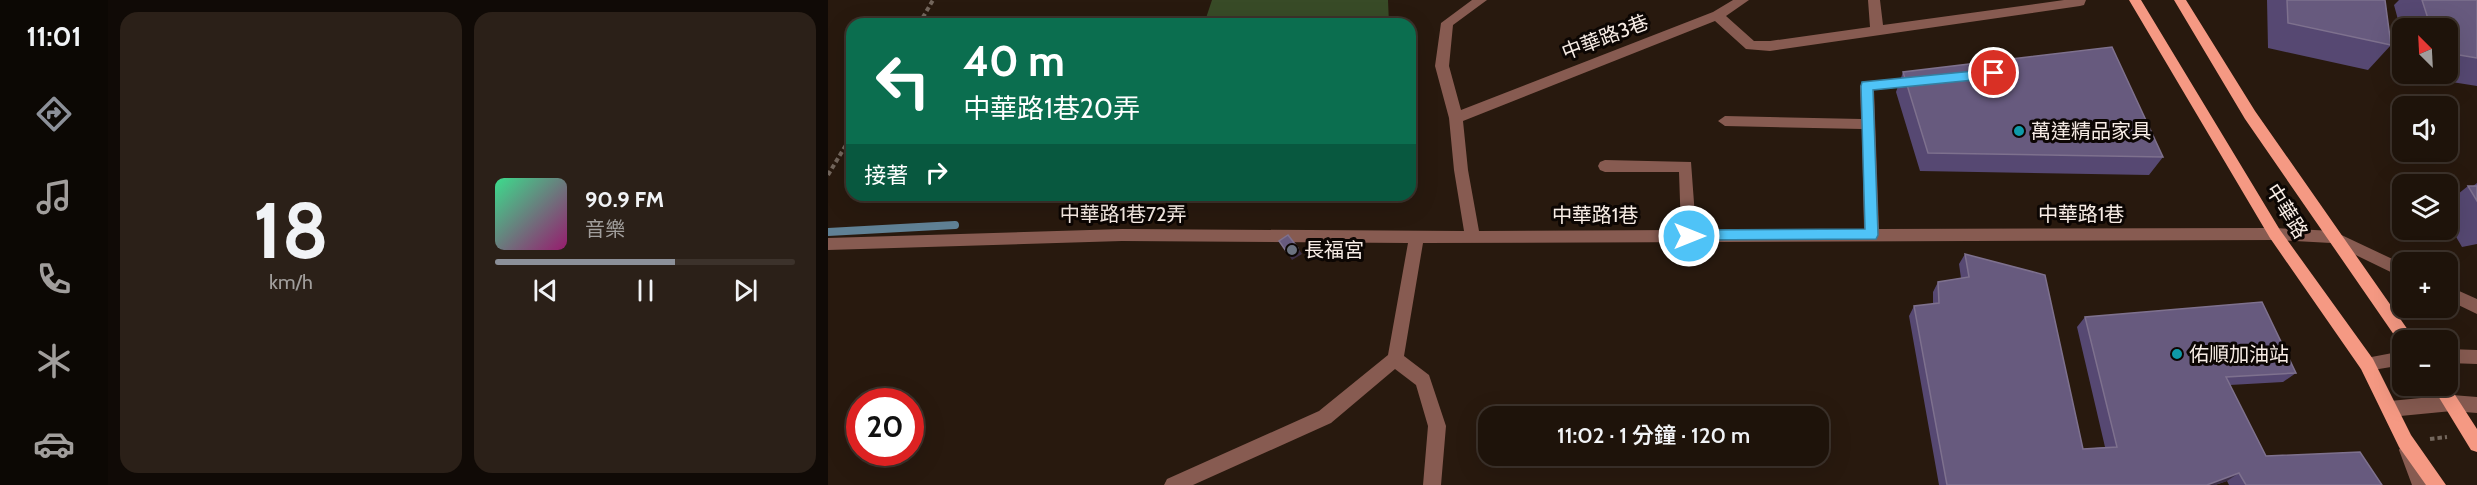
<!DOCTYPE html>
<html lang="zh-TW">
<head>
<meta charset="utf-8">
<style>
  :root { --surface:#1e130a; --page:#2b2018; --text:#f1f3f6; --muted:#a19e9c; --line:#3c322b; --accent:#8c9099 }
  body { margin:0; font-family:Cabin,"Noto Sans TC",sans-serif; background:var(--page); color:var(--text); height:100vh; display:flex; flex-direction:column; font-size:22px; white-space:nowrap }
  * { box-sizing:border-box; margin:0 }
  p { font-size:20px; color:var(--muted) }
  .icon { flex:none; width:33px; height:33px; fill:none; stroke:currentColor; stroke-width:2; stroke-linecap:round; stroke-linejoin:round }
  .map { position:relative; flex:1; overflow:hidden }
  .side { display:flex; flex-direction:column; gap:12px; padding:12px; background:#100a06; width:720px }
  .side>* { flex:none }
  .guide { position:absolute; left:18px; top:18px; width:570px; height:183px; border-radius:18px; box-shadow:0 6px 24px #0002,0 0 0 2px var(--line); background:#0b6e4f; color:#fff; overflow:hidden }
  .needle { width:39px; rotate:336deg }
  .fabs { position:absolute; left:1564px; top:18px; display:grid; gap:12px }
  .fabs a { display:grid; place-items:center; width:66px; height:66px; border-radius:12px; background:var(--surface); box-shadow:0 6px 24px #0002,0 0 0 2px var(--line); font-size:30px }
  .speed { position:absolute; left:18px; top:388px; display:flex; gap:12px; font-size:30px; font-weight:700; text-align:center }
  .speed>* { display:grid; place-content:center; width:78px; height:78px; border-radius:50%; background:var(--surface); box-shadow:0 6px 24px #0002,0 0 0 2px var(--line); line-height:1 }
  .speed .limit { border:9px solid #d22; background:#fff; color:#111 }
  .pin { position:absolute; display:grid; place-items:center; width:51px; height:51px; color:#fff; margin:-26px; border:3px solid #fff; border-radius:50%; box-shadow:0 2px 6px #0007 }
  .me { position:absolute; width:66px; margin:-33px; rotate:90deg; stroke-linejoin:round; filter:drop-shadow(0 0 4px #0008) }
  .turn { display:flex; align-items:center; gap:21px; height:126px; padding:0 18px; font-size:27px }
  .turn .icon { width:78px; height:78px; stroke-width:2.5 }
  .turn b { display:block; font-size:42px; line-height:51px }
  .then { display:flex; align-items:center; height:57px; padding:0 18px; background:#0003; gap:12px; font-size:22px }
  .side .card { flex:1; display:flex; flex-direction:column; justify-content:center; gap:9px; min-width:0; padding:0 21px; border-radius:18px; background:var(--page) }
  .side .dial { align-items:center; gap:0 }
  .dial b { font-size:78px; line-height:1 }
  .song { display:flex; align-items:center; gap:18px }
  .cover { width:72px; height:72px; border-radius:9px; background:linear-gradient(135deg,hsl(150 70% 55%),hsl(320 70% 35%)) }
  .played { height:6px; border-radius:3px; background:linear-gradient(90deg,var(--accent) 60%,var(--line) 60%) }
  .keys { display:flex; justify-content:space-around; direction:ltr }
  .side .tiles { flex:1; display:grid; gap:12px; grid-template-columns:repeat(2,1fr) }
  .trip { position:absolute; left:650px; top:406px; width:351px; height:60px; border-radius:18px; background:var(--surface); box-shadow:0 6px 24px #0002,0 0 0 2px var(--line); font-weight:600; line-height:60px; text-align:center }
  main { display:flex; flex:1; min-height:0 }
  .tab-bar { display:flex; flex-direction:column; width:108px; justify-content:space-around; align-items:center; background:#0c0804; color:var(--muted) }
  .tab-bar .icon { width:42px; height:42px }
  .tab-bar .on { color:var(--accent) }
  .tab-bar b { font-size:27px; color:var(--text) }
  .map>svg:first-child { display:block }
  .green { fill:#384b27 }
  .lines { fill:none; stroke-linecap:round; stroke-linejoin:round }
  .stream { stroke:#608195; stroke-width:8 }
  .path { stroke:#73665c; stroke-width:4; stroke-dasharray:4.5 3; stroke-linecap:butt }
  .minor { fill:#875b51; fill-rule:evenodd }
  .major { fill:#f59983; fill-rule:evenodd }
  .wall { fill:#564872 }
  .shaded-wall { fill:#3c2e45 }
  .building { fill:#675a7e; stroke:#7e718e; stroke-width:1.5 }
  .route { fill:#4fc3f7; stroke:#337fa1; stroke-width:1.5 }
  .culture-dot { fill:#0f9aa8; stroke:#0c0603; stroke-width:2 }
  .worship-dot { fill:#6b7280; stroke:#0c0603; stroke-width:2 }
  .labels { text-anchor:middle; stroke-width:6; stroke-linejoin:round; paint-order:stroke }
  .street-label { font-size:20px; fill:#f7ece5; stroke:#0c0603 }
  .poi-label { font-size:20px; fill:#f7ece5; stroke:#0c0603; text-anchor:start }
</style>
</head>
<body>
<main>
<nav class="tab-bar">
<b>11:01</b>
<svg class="icon on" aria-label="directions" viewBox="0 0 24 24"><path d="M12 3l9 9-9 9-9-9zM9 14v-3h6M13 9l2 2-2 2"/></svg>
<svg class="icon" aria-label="music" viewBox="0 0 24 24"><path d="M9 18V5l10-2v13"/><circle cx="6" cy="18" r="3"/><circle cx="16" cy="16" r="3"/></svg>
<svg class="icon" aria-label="phone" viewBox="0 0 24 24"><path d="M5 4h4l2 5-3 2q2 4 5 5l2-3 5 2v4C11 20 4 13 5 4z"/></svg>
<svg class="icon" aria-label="climate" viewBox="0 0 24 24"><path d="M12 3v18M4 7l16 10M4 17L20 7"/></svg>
<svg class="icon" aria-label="car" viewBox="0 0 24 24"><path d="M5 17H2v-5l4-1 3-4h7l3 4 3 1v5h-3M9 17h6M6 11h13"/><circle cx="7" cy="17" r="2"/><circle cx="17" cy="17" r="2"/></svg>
</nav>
<section class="side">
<div class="tiles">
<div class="card dial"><b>18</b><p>km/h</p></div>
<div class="card">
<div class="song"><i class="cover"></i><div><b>90.9 FM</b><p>音樂</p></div></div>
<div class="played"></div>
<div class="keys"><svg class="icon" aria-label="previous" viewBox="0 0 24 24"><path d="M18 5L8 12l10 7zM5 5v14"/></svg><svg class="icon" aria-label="pause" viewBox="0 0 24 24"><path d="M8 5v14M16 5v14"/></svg><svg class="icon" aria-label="next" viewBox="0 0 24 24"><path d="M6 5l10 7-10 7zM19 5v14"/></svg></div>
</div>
</div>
</section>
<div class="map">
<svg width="1649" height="485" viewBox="0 0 1649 485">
  <rect width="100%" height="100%" fill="#28190e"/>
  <path class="green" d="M384 0H560L561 24H376Z"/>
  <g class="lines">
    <path class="stream" d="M0 232 127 225"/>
    <path class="path" d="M91 24 105 0
      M0 175 24 135
      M1602 439 1619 437"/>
    <path class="minor" d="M644 0H659L625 25 621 66 633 110 885 12 905 0H921L898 16 926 41H942L1042 27 1040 0H1052L1055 25 1236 0H1258L1256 5 1252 6 942 51 918 49 887 21 635 121 640 170 651 231 853 230 851 172H777L772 170 770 166 772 162 777 160 863 162 868 230 1036 229 1034 129 897 126 890 121 897 116 1033 119 1032 86 1034 83 1090 76 1097 81 1095 84 1046 90 1051 229 1447 228 1505 231 1575 264V278L1503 243 1447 240 595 243 576 356 601 375 618 426 613 485H595L600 426 588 385 567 369 503 423 365 485H336L339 479 491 411 560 355 580 243 294 241 0 250V238L294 229 636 231 626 170 621 118 607 66 613 23Z
      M1620 286 1649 299V314L1620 300Z
      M1620 349 1649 350V364L1620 363Z
      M1575 351V365L1539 371 1533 369 1531 364 1533 359Z
      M1624 395 1649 397V413L1624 411 1562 417 1556 415 1554 409 1556 403 1562 401Z
      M1580 442 1586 444 1602 485H1584L1571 450 1574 444Z"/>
    <path class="major" d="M1301 0H1313L1452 230 1545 359 1583 435 1618 485H1598L1571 447 1533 369 1442 238Z
      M1346 0H1358L1427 111 1587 340H1575L1573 345 1417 119Z
      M1620 384 1649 429V452L1643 450 1604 386Z"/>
  </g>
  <path class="wall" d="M1439 0H1557L1563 45 1540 70 1440 48Z
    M1571 0H1649V86L1586 76 1585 74H1620V28H1575V38L1566 5Z
    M1075 72 1335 157 1321 175 1092 171 1068 92Z
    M1649 183V244L1634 247 1620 223V202L1640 186H1645Z
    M1137 254 1255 449 1277 447 1249 327 1257 317 1468 373 1455 382 1402 385 1438 456 1554 485H1401L1399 481 1387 485H1111L1081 316 1086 306 1105 304V292L1110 282 1133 278 1131 264Z"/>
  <path class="shaded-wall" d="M470 248 474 254 464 260 460 254Z
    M1411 473 1399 481 1387 485H1379Z"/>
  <path class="building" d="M1459 0H1557L1563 45 1460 23Z
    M1594 0H1649V58L1620 53V28H1603Z
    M1284 47 1335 157 1100 153 1075 72Z
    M1640 186H1649V201Z
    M460 235 470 248 460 254 451 241Z
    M1137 254 1217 275 1255 449 1289 447 1257 317 1434 302 1468 373 1398 377 1438 456 1532 452 1554 485H1418L1411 473 1379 485H1119L1086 306 1111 303 1110 282 1141 277Z"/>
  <path class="route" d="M1166 69 1171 73 1166 78 1045 90 1050 235 1048 239 856 240 854 236 856 232 861 230 1037 229 1033 86 1034 82Z"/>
  <g class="culture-dot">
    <circle cx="1191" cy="131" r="6"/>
    <circle cx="1349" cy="354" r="6"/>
  </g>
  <circle class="worship-dot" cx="464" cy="250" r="6"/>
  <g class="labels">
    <g class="street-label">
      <text transform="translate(777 37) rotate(-21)" y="7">中華路3巷</text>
      <text transform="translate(1459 211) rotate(58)" y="7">中華路</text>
      <text x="295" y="221">中華路1巷72弄</text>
      <text x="1253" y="221">中華路1巷</text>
      <text x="767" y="222">中華路1巷</text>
    </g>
    <g class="poi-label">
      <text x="1203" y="138">萬達精品家具</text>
      <text x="476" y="257">長福宮</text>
      <text x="1361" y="361">佑順加油站</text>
    </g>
  </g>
</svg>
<div class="fabs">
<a><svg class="needle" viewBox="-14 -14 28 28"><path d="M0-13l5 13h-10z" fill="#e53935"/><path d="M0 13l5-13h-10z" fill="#a19e9c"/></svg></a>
<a><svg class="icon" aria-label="sound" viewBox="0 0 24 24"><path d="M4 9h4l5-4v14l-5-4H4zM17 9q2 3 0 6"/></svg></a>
<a><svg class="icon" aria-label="layers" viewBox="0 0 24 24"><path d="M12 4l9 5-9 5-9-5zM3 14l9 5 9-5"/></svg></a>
<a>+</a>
<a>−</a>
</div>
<div class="speed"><div class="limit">20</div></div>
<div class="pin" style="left:1166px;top:73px;background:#d93025"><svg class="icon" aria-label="arrive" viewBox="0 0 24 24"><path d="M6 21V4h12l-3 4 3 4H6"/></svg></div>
<svg class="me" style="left:861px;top:236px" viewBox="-20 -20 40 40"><circle r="17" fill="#4fc3f7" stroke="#fff" stroke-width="3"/><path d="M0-11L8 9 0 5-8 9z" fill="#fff"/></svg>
<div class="trip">11:02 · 1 分鐘 · 120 m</div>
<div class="guide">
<div class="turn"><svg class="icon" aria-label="left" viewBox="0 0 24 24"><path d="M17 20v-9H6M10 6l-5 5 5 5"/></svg><div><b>40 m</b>中華路1巷20弄</div></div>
<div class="then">接著<svg class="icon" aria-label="right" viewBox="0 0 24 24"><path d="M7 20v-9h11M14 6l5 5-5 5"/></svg></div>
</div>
</div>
</main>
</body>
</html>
